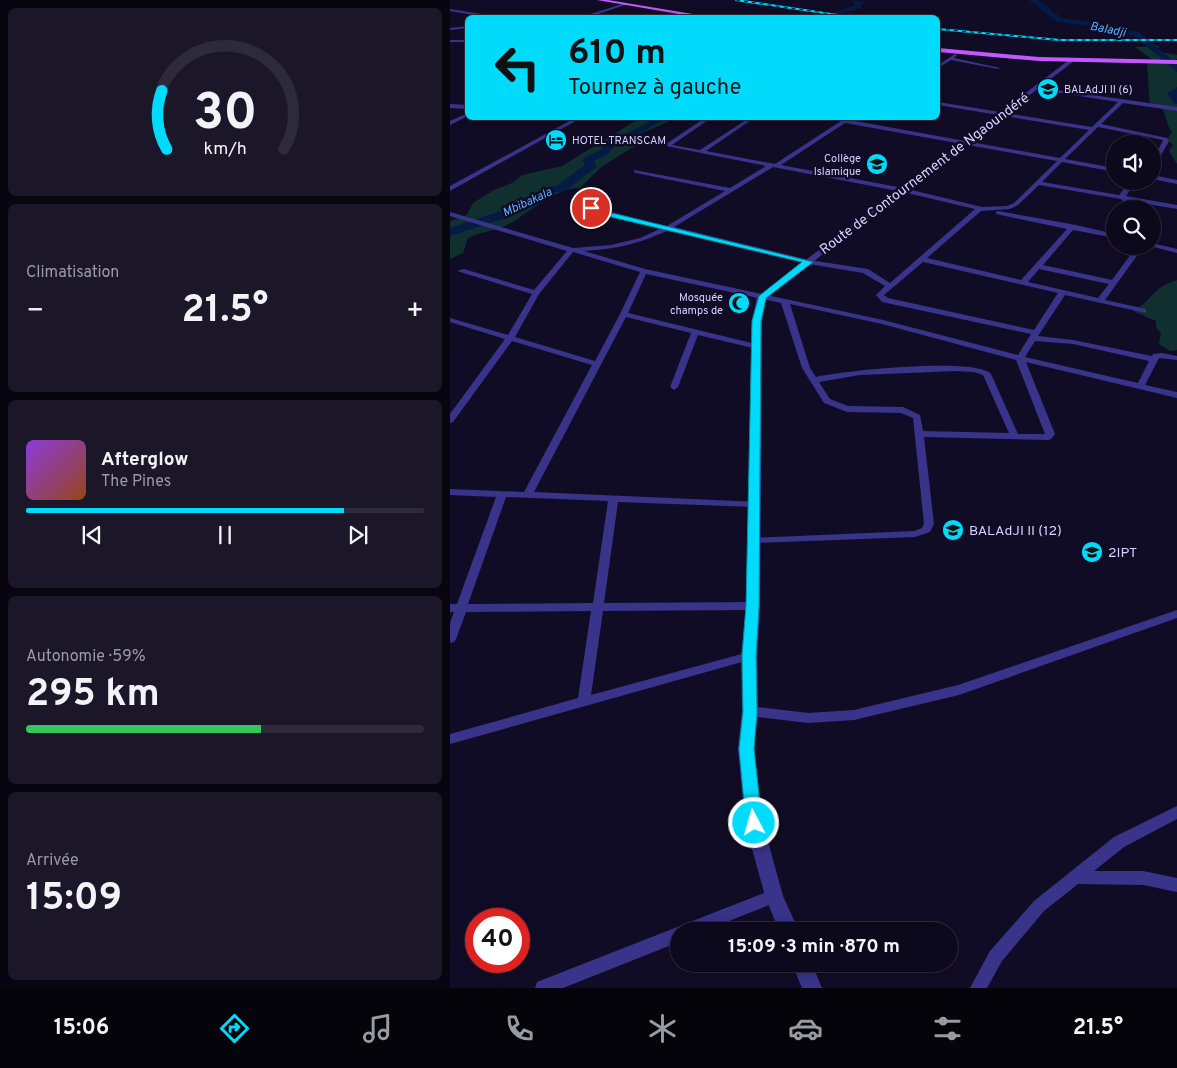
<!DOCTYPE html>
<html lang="fr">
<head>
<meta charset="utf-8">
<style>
  :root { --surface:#0d091c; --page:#1b1729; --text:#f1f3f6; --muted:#9a9aa3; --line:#2d2a3b; --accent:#00dbfb }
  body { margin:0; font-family:Overpass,sans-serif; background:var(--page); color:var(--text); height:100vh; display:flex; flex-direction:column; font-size:19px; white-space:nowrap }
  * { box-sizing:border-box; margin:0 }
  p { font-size:16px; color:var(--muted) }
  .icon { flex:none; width:28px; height:28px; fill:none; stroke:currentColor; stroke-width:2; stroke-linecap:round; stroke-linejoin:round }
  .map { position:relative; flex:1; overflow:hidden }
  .side { display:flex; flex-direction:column; gap:8px; padding:8px; background:#07050f; width:450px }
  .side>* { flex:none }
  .guide { position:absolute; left:15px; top:15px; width:475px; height:105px; border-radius:8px; box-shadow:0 2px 12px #0003,0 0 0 1px var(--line); background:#00dbfb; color:#111; overflow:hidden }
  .tools { position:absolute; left:656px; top:135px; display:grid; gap:10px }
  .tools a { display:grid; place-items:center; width:55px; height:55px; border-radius:50%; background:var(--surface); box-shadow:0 2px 12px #0003,0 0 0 1px var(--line); font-size:25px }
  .speed { position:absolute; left:15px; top:908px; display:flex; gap:10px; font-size:25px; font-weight:700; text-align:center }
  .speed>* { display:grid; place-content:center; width:65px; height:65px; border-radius:50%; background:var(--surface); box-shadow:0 2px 12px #0003,0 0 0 1px var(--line); line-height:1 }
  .speed .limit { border:8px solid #d22; background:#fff; color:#111 }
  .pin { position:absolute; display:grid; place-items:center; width:42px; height:42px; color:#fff; margin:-21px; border:2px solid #fff; border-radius:50%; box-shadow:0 1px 5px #0007 }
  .me { position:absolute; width:55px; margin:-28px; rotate:354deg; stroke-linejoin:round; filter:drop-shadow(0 0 4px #0008) }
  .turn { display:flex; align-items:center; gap:18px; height:105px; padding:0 20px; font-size:22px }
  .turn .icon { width:65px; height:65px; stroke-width:2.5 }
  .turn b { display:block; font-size:35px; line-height:42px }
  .big { font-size:38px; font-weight:700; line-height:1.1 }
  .side .widget { flex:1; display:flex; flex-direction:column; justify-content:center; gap:8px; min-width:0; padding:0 18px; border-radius:8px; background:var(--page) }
  .side .dial { align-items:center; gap:0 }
  .dial svg { height:130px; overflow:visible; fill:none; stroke:var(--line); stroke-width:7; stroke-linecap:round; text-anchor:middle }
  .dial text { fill:var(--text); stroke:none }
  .song { display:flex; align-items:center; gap:15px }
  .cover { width:60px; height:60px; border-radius:8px; background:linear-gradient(135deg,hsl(270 70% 55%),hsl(20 70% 35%)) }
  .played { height:5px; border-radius:2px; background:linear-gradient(90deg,var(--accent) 80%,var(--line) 80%) }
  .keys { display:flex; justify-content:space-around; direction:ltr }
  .heat { display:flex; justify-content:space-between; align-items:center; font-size:28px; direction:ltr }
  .charge { height:8px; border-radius:4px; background:linear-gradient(90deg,#34c759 59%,var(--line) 0) }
  .trip { position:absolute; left:220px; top:922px; width:288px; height:50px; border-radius:25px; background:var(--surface); box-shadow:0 2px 12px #0003,0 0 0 1px var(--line); font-weight:700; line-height:50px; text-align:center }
  .tabs { display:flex; height:80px; justify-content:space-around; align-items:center; background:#05040b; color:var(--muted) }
  .tabs .icon { width:35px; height:35px }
  .tabs .current { color:var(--accent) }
  .tabs b { font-size:22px; color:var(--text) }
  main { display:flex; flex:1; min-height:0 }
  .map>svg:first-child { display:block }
  .green { fill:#0f302f }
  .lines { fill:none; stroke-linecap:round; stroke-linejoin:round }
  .river { fill:#051a45; fill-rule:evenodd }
  .minor { fill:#393389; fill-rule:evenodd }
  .tertiary { fill:#393389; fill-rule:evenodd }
  .primary { fill:#c557ff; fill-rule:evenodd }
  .rail-casing { stroke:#00dbfb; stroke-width:2 }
  .rail { stroke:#110c25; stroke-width:1; stroke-dasharray:4; stroke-linecap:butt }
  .route { fill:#00dbfb; stroke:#008ea3 }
  .labels { text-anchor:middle; stroke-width:5; stroke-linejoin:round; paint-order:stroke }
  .far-poi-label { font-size:11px; fill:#d7d0ff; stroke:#110c25; text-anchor:start }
  .far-water-label { font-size:12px; font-style:italic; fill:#5eb0ff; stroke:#110c25 }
  .street-label { font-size:14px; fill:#d7d0ff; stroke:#110c25 }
  .poi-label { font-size:14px; fill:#d7d0ff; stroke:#110c25; text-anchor:start }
</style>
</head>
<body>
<main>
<section class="side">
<div class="widget dial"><svg viewBox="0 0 100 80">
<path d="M14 69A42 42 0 1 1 86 69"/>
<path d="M14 69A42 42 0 0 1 11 33" stroke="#00dbfb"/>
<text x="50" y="56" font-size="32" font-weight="700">30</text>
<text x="50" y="72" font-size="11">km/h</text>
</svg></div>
<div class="widget"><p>Climatisation</p>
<div class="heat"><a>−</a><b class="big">21.5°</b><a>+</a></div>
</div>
<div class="widget">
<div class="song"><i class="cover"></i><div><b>Afterglow</b><p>The Pines</p></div></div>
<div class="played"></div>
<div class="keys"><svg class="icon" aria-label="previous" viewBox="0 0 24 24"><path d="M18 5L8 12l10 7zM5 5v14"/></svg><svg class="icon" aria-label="pause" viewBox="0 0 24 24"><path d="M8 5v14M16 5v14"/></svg><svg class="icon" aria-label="next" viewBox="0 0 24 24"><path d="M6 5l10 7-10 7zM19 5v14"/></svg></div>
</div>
<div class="widget"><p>Autonomie · 59%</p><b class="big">295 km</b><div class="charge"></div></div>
<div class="widget"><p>Arrivée</p><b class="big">15:09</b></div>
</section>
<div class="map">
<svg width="727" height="988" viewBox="0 0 727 988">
  <rect width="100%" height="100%" fill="#110c25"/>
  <path class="green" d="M710 46 705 51 727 55V59L718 61 727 70V164L719 151 723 145 717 139 722 132C716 125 717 116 712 108L700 107 697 64 703 60 685 47Z
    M190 118H227L192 133 185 146 151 167 130 188C106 186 76 216 55 226 43 231 30 232 18 238L13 253 0 259V221L17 215 23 203 44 190 62 183 72 175 112 166Z
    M727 280V350L720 351 709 344 711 334 706 327V321L683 311C704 300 700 288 727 280Z"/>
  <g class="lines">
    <path class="river" d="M402 0 414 2 411 8 380 18H368L405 5Z
      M579 0H588L612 18 639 22 653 28 689 32 727 64V72L684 36 651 32 637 26 607 22Z
      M727 87V104L724 103 717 93Z
      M207 118H218L188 134V140L166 144 158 154 144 161 147 166 145 168 116 190 100 194 90 202 67 210 62 216 0 236V228L54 210 59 204 82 196 92 189 108 185 135 165 133 160 134 158 150 150 159 140 177 136V133Z"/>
    <path class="minor" d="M175 3 178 4 136 18H128Z
      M0 9 52 17 54 18H41L0 11Z
      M18 26V28L0 30V28Z
      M0 40H18V42H0Z
      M505 54 507 55 504 58 550 68 548 69 501 60 488 68V65Z
      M586 87 727 107V111L673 103 651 124 717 138 719 141 710 157 705 156 713 140 648 127 615 159 665 168V172L612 162 592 182 669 195 680 181H686L676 196 727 205V209L679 201 675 209H669L673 201 671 199 589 185 568 205 560 209 531 211 477 258 571 280 617 229 546 214V212L548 211 626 225 665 234V238L623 230 593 265 662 280 687 246H694L655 300 696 309V313L615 295 588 336 623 340 702 356 703 354 712 353 727 356V360L709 358 695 385 727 392V398L576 362 605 434 601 439 598 440 474 437 484 524 480 532 465 537 303 543 299 542 298 540 299 538 464 531 472 528 474 524 463 418 451 413 397 412 374 403 352 368 331 303 196 274 178 313 310 345 311 347 307 349 248 335 228 387 224 390 220 387 241 333 176 317 84 492 309 502 310 504 305 507 168 502 154 603 303 602 307 603 309 606 307 609 303 610 153 611 141 695 299 652 303 653 305 656 303 659 299 660 0 744V734L128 698 141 611 16 612 6 639 4 642 0 643V623L4 612H0V604H7L46 497 0 495V489L74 492 142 365 62 341 3 422 0 423V414L55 339 0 322V318L58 335 82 294 7 271 14 269 84 290 117 251 0 216V212L123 248 161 245 190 238 212 228 136 209 157 197 162 198 145 208 217 226 275 191 186 173 184 172V170L280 188 316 166 196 142 199 140 216 144 255 118H261L222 145 250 150 299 118H304L256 151 325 164 394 119 610 158 639 130 488 105V102L642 127 668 102 584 89ZM395 123 607 161 564 203 557 206 532 207 453 188 331 165ZM323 167 453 192 525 209 440 283 418 269 359 260 224 227ZM219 230 359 264 413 273 435 286 426 295 432 302 581 334 568 355 433 320 195 269 134 251C167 249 188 244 219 230ZM123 252 190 272 170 314 145 361 65 337 89 294ZM473 262 608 293 584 330 438 298 434 295ZM589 269 659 284 648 298 578 282ZM340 304 432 324 566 360 595 434H568L541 374C525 357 392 371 366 377L360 368ZM585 341 623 344 699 361 688 383 575 357ZM505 371 524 372 533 375 559 433 473 431 470 415 453 407 398 406 380 399 369 382 410 375ZM56 497 158 501 143 603 18 604Z
      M0 104 18 105V109L0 108Z
      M18 113V116L0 125V121Z
      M125 118H131L0 191V186Z
      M702 175 727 180V184L702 179Z
      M665 216V222L661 227H657C656 224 661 217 665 216Z
      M702 243 727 249V253L700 246H702Z
      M727 610V618L509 695 404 720 358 723 300 716 295 715 294 711 295 707 300 706 358 713 404 710 508 685Z
      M727 806V819L674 847 644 871H693L727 878V892L693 885 628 884 594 911 552 961 537 988H520L540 951 584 901 664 837Z
      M324 889 329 891 332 896 329 901 254 931H229V942L113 988H85L87 982Z"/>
    <path class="tertiary" d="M619 60 624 61 316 298 312 321 310 606 307 656 308 711 304 749 313 823 333 896 349 931H329L315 896 295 823 288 749 292 711 291 656 296 606 302 321 307 297Z
      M342 964H362L372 988H352Z"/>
    <path class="primary" d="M147 0H158L267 18H252Z
      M488 48 589 57 727 60V64L589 61 488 52Z"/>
    <g class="rail-casing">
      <path id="rail" d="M286 0 408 18
        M488 29 610 40H727"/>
    </g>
    <use href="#rail" class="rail"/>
  </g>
  <path class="route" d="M141 205 145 209 363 262 316 298 311 321 309 606 306 656 307 712 304 749 312 823 309 828 304 830 298 828 296 823 289 749 293 712 292 656 296 606 302 321 309 296 352 262 140 212 136 209Z"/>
  <defs>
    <g id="school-disc" transform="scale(1.125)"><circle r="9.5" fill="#00dbfb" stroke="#110c25"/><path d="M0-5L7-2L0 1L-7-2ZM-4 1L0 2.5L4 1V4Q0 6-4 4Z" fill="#111"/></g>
    <g id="hotel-disc" transform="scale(1.125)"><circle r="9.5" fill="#00dbfb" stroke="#110c25"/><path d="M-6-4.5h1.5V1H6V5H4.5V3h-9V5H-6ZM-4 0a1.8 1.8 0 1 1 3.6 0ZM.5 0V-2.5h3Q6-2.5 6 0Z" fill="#111"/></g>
    <g id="mosque-disc" transform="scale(1.125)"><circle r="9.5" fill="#00dbfb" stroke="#110c25"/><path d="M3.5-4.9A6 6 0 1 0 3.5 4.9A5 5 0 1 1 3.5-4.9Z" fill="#111"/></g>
    <g id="university-disc" transform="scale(1.125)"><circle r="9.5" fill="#00dbfb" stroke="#110c25"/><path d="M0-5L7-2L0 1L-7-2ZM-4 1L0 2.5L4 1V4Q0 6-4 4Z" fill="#111"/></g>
  </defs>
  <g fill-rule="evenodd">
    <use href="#school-disc" x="598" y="89"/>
    <use href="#hotel-disc" x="106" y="140"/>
    <use href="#school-disc" x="427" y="164"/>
    <use href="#mosque-disc" x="289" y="303"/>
    <use href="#school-disc" x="503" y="530"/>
    <use href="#university-disc" x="642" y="552"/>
  </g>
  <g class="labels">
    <g class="far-poi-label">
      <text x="614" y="93">BALAdJI II (6)</text>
      <text x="122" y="144">HOTEL TRANSCAM</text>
      <text x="411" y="162" text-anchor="end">Collège<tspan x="411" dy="13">Islamique</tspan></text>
      <text x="273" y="301" text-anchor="end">Mosquée<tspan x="273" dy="13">champs de</tspan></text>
    </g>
    <g class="far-water-label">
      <text transform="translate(658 29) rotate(11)" y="4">Baladji</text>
      <text transform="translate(77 202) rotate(-25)" y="4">Mbibakala</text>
    </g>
    <g class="street-label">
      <text transform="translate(474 173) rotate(-37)" y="5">Route de Contournement de Ngaoundéré</text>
    </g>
    <g class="poi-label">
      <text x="519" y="535">BALAdJI II (12)</text>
      <text x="658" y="557">2IPT</text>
    </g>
  </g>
</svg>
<div class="tools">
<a><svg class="icon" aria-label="sound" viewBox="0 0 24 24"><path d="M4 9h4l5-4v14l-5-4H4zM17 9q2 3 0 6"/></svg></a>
<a><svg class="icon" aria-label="search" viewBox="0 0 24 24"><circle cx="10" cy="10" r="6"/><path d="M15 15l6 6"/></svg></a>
</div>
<div class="speed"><div class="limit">40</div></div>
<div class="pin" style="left:141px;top:208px;background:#d93025"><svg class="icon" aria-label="arrive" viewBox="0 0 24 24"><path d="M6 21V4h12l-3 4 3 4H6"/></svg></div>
<svg class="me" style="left:304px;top:823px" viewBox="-20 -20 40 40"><circle r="17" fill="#00dbfb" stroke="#fff" stroke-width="3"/><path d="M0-11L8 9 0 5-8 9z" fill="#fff"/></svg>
<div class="trip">15:09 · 3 min · 870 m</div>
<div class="guide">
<div class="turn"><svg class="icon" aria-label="left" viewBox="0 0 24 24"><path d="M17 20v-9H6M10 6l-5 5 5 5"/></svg><div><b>610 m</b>Tournez à gauche</div></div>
</div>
</div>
</main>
<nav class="tabs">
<b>15:06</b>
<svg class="icon current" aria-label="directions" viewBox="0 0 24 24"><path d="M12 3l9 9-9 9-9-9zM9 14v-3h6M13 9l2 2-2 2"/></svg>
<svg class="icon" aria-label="music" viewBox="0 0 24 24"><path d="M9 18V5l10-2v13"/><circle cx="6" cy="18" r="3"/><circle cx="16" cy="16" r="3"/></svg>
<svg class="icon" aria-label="phone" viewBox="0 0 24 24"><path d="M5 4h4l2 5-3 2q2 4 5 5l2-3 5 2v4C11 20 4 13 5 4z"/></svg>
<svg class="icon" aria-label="climate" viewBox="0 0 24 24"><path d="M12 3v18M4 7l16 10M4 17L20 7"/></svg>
<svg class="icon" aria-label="car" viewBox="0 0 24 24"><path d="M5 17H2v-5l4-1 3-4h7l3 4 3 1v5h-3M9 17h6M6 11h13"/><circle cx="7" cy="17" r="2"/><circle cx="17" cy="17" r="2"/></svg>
<svg class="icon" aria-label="filters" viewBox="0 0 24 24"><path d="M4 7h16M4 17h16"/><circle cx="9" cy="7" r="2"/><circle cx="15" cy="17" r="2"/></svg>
<b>21.5°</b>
</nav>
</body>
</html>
